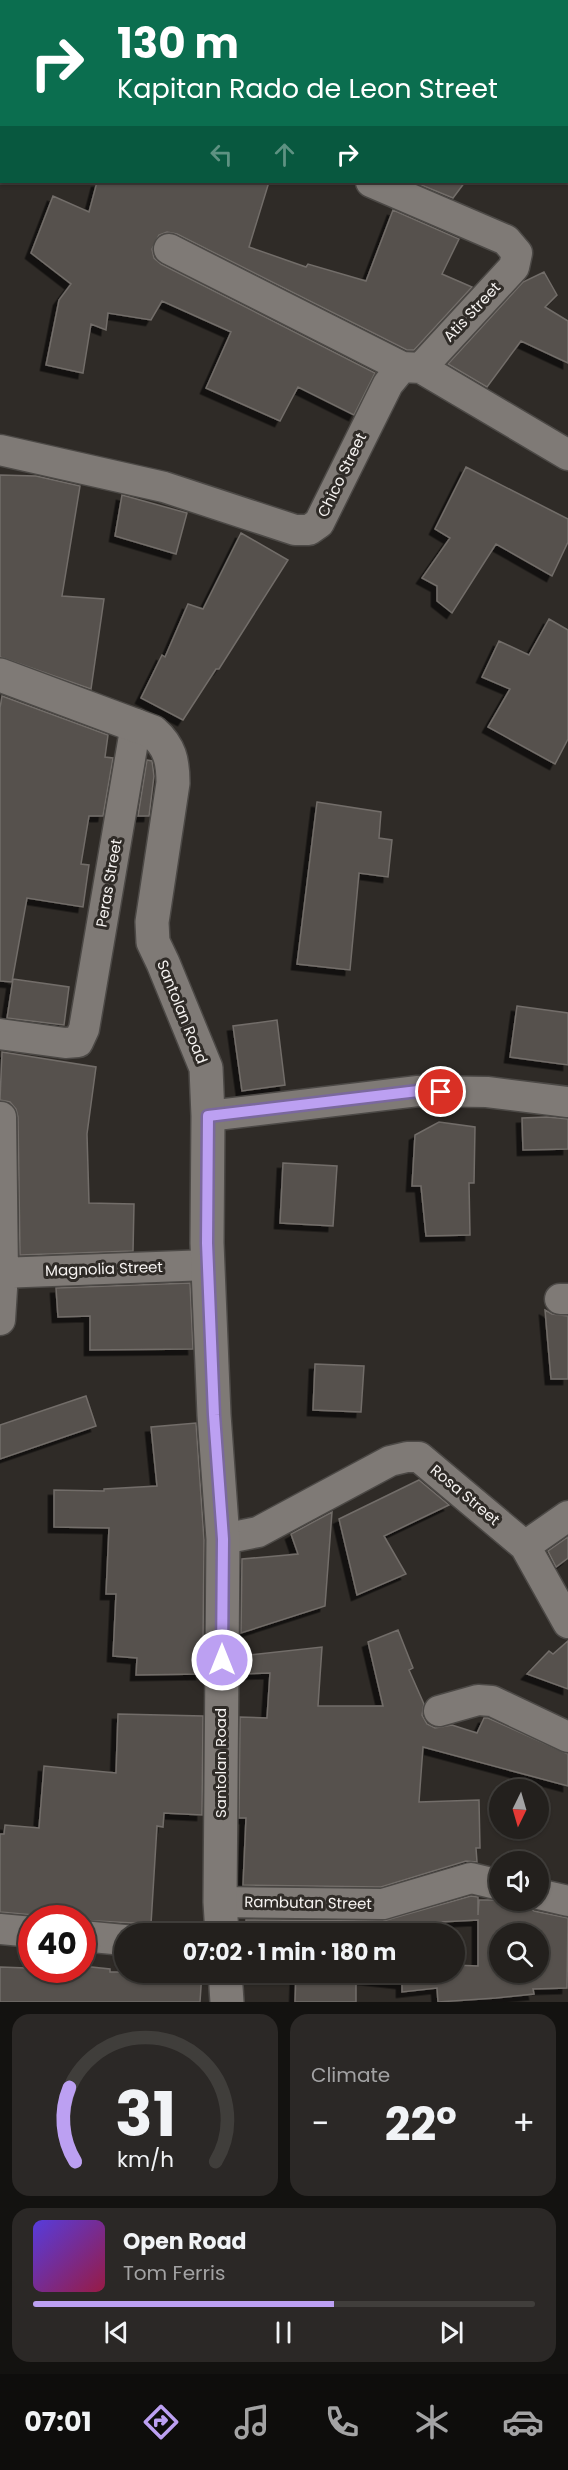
<!DOCTYPE html>
<html lang="en">
<head>
<meta charset="utf-8">
<style>
  :root { --surface:#23201d; --page:#2b2826; --text:#f1f3f6; --muted:#a3a3a4; --line:#403e3b; --accent:#bca0f2 }
  body { margin:0; font-family:Poppins,sans-serif; background:var(--page); color:var(--text); height:100vh; display:flex; flex-direction:column; font-size:22px; white-space:nowrap }
  * { box-sizing:border-box; margin:0 }
  p { font-size:20px; color:var(--muted) }
  .icon { flex:none; width:33px; height:33px; fill:none; stroke:currentColor; stroke-width:2; stroke-linecap:round; stroke-linejoin:round }
  .map { position:relative; height:2002px; overflow:hidden }
  .sheet { display:flex; flex-direction:column; gap:12px; padding:12px; background:#131210; flex:1 }
  .sheet>* { flex:none }
  .guide { position:absolute; left:0px; top:0px; width:568px; height:183px; box-shadow:0 2px 4px #0004,0 0 0 2px var(--line); background:#0b6e4f; color:#fff; overflow:hidden }
  .needle { width:39px; rotate:185deg }
  .buttons { position:absolute; left:489px; top:1779px; display:grid; gap:12px }
  .buttons a { display:grid; place-items:center; width:60px; height:60px; border-radius:50%; background:var(--surface); box-shadow:0 2px 4px #0004,0 0 0 2px var(--line); font-size:30px }
  .speed { position:absolute; left:18px; top:1905px; display:flex; gap:12px; font-size:30px; font-weight:700; text-align:center }
  .speed>* { display:grid; place-content:center; width:78px; height:78px; border-radius:50%; background:var(--surface); box-shadow:0 2px 4px #0004,0 0 0 2px var(--line); line-height:1 }
  .speed .limit { border:9px solid #d22; background:#fff; color:#111 }
  .pin { position:absolute; display:grid; place-items:center; width:51px; height:51px; color:#fff; margin:-26px; border:3px solid #fff; border-radius:50%; box-shadow:0 2px 6px #0007 }
  .me { position:absolute; width:66px; margin:-33px; rotate:0deg; stroke-linejoin:round; filter:drop-shadow(0 0 4px #0008) }
  .turn { display:flex; align-items:center; gap:21px; height:126px; padding:0 18px; font-size:27px }
  .turn .icon { width:78px; height:78px; stroke-width:2.5 }
  .turn b { display:block; font-size:42px; line-height:51px }
  .lanes { display:flex; align-items:center; height:57px; padding:0 18px; background:#0003; justify-content:center; gap:30px; direction:ltr }
  .lanes .off { opacity:.35 }
  .big { font-size:45px; font-weight:700; line-height:1.1 }
  .sheet .widget { flex:1; display:flex; flex-direction:column; justify-content:center; gap:9px; min-width:0; padding:0 21px; border-radius:18px; background:var(--page) }
  .sheet .dial { align-items:center; gap:0 }
  .dial svg { height:156px; overflow:visible; fill:none; stroke:var(--line); stroke-width:7; stroke-linecap:round; text-anchor:middle }
  .dial text { fill:var(--text); stroke:none }
  .song { display:flex; align-items:center; gap:18px }
  .cover { width:72px; height:72px; border-radius:9px; background:linear-gradient(135deg,hsl(250 70% 55%),hsl(340 70% 35%)) }
  .played { height:6px; border-radius:3px; background:linear-gradient(90deg,var(--accent) 60%,var(--line) 60%) }
  .keys { display:flex; justify-content:space-around; direction:ltr }
  .heat { display:flex; justify-content:space-between; align-items:center; font-size:33px; direction:ltr }
  .sheet .tiles { flex:1; display:grid; gap:12px; grid-template-columns:1fr 1fr }
  .widget:last-child { grid-column:span 2 }
  .trip { position:absolute; left:114px; top:1923px; width:351px; height:60px; border-radius:30px; background:var(--surface); box-shadow:0 2px 4px #0004,0 0 0 2px var(--line); font-weight:700; line-height:60px; text-align:center }
  .tabs { display:flex; height:96px; justify-content:space-around; align-items:center; background:#0e0d0c; color:var(--muted) }
  .tabs .icon { width:42px; height:42px }
  .tabs .selected { color:var(--accent) }
  .tabs b { font-size:27px; color:var(--text) }
  .map>svg:first-child { display:block }
  .building { fill:#56514d; stroke:#726d69; stroke-width:1.5; fill-rule:evenodd; filter:url(#shadow) }
  .lines { fill:none; stroke-linecap:round; stroke-linejoin:round }
  .lane-casing { stroke:#4c4946; stroke-width:18 }
  .street-casing { stroke:#4c4946; stroke-width:33 }
  .secondary-casing { stroke:#4c4946; stroke-width:36 }
  .lane { stroke:#7f7a76; stroke-width:15 }
  .street { stroke:#7f7a76; stroke-width:30 }
  .secondary { stroke:#7f7a76; stroke-width:33 }
  .route-casing { stroke:#7a689d; stroke-width:15 }
  .route { stroke:#bca0f2; stroke-width:10 }
  .labels { text-anchor:middle; stroke-width:6; stroke-linejoin:round; paint-order:stroke }
  .street-label { font-size:15px; fill:#f5f2f0; stroke:#2f2b27 }
</style>
</head>
<body>
<div class="map">
<svg width="568" height="2002" viewBox="0 0 568 2002">
  <defs>
    <filter id="shadow"><feDropShadow dx="-5.5" dy="5.5" stdDeviation="0" flood-color="#0009"/></filter>
  </defs>
  <rect width="100%" height="100%" fill="#2f2b27"/>
  <path class="building" d="M97 182H269L249 247 306 267 308 264 366 281 393 210 459 239 442 274 472 287 414 350H407L177 234 167 232 159 235 152 249 154 258 161 264 375 373 354 415 298 387 280 421 206 388 231 332 162 301 151 320 108 313 106 330 91 324 83 373 46 365 59 300 71 284 31 253 53 196 89 212Z
    M414 182H465L453 198Z
    M544 272 557 295 545 307 568 321V363L521 341 487 387 448 364 523 282Z
    M466 467 568 519V542L552 576 496 544 452 613 437 601V586L422 578 450 538 435 529Z
    M0 475 36 476 80 486 62 596 104 599 91 689 0 657Z
    M122 495 187 513 176 554 115 536Z
    M241 533 288 560 219 669H216L183 720 141 698 162 655 165 657 188 604 203 609Z
    M549 619 568 630V739L555 764 488 727 510 689 482 677 499 641 529 655Z
    M2 696 108 735 105 757 113 758 103 816H89L81 864 89 865 83 907 27 898 12 982 0 981V708Z
    M147 760 152 761 154 776 149 816H138Z
    M317 802 381 812 379 838 392 840 388 877 359 873 350 970 297 964Z
    M13 979 69 987 64 1025 7 1018Z
    M517 1006 568 1013V1065L510 1057Z
    M277 1020 285 1085 242 1091 233 1026Z
    M2 1052 96 1067 87 1134 89 1203 134 1204 133 1251 20 1255 18 1117 16 1109 10 1102 0 1100Z
    M547 1117 568 1119V1149L523 1150 522 1118Z
    M439 1122 475 1127 474 1183H469L470 1235 426 1236 421 1186H412L415 1135Z
    M283 1163 337 1166 333 1226 280 1223Z
    M190 1283 193 1349 90 1350V1316L58 1317 56 1288Z
    M545 1310 552 1314 568 1316V1379H551Z
    M315 1364 364 1366 361 1412 313 1410Z
    M86 1396 96 1426 0 1459V1425Z
    M196 1423 204 1540 203 1645 195 1648 201 1674 136 1675 137 1658 113 1656 116 1594H106L109 1528 54 1527V1490L104 1491V1489L157 1486 151 1427Z
    M419 1480 449 1505 384 1536 406 1574 357 1595 339 1519Z
    M332 1512 325 1606 241 1633 242 1559 298 1554 291 1534Z
    M568 1537V1558L556 1567 548 1551Z
    M398 1630 413 1668 409 1670 424 1704 422 1715 427 1724 435 1728 452 1725 477 1733 484 1718H488L568 1754V1786L423 1747 419 1802 479 1800 480 1848H476L477 1862 466 1861 381 1887 243 1885 246 1818H239L240 1717 267 1718 270 1673 241 1674V1656L322 1647 318 1706H383L368 1642Z
    M568 1641V1689L527 1674 549 1651 553 1654Z
    M118 1714 203 1716 202 1815 164 1813 163 1827 157 1826 151 1924 43 1918 34 1915 0 1912V1834H4L5 1825 39 1828 44 1766 116 1773Z
    M471 1896 478 1897V1915L479 1900H522L534 1911 568 1918 567 1988 533 1989 534 1994 496 1998 438 2002 437 1988 402 1992V1983L356 1978V2002H295L296 1972H454V1965L478 1966V1920L421 1923 422 1934 246 1932V1920L383 1921ZM500 1934H538V1972H500Z
    M82 1966 110 1969V1972H202L200 2002H0V1967L82 1970Z"/>
  <g class="lines">
    <g class="lane-casing">
      <path id="lane" d="M472 0 474 2
        M567 72 568 73"/>
    </g>
    <g class="street-casing">
      <path id="street" d="M74 2V0
        M417 2 418 0
        M0 66H2
        M371 182 506 240 517 253 514 267 421 368
        M169 249 402 367 421 368 568 455
        M0 450 164 487 295 530H309L319 523 388 384 402 367
        M0 1034 65 1043 78 1042 84 1029 136 724
        M208 1116 418 1091 487 1092 568 1102
        M0 1273 208 1265
        M560 1299H568
        M0 1320 3 1273 1 1117
        M223 1539 258 1532 390 1461 407 1457H419L525 1546 568 1623
        M525 1546 568 1516
        M439 1711 478 1700 492 1701 568 1737
        M538 1894 568 1901
        M220 1902 383 1904 471 1878 500 1885
        M0 1929 32 1932
        M82 1936 124 1940"/>
    </g>
    <g class="secondary-casing">
      <path id="secondary" d="M0 675 153 732C170 747 173 761 173 783L152 922 153 942 163 963 206 1068 208 1116 207 1243 214 1415 223 1539 220 1902 222 1934
        M225 1972 227 2002"/>
    </g>
    <use href="#lane" class="lane"/>
    <use href="#street" class="street"/>
    <use href="#secondary" class="secondary"/>
  </g>
  <g class="lines">
    <g class="route-casing">
      <path id="route" d="M222 1660 223 1539 214 1415 207 1243 208 1116 418 1091 441 1092"/>
    </g>
    <use href="#route" class="route"/>
  </g>
  <g class="labels">
    <g class="street-label">
      <text transform="translate(472 312) rotate(-47)" y="5">Atis Street</text>
      <text transform="translate(342 475) rotate(-64)" y="5">Chico Street</text>
      <text transform="translate(109 883) rotate(-80)" y="5">Peras Street</text>
      <text transform="translate(182 1012) rotate(68)" y="5">Santolan Road</text>
      <text transform="translate(104 1269) rotate(-2)" y="5">Magnolia Street</text>
      <text transform="translate(465 1495) rotate(40)" y="5">Rosa Street</text>
      <text transform="translate(221 1763) rotate(-90)" y="5">Santolan Road</text>
      <text transform="translate(308 1903) rotate(1)" y="5">Rambutan Street</text>
    </g>
  </g>
</svg>
<div class="buttons">
<a><svg class="needle" viewBox="-14 -14 28 28"><path d="M0-13l5 13h-10z" fill="#e53935"/><path d="M0 13l5-13h-10z" fill="#a3a3a4"/></svg></a>
<a><svg class="icon" aria-label="sound" viewBox="0 0 24 24"><path d="M4 9h4l5-4v14l-5-4H4zM17 9q2 3 0 6"/></svg></a>
<a><svg class="icon" aria-label="search" viewBox="0 0 24 24"><circle cx="10" cy="10" r="6"/><path d="M15 15l6 6"/></svg></a>
</div>
<div class="speed"><div class="limit">40</div></div>
<div class="pin" style="left:441px;top:1092px;background:#d93025"><svg class="icon" aria-label="arrive" viewBox="0 0 24 24"><path d="M6 21V4h12l-3 4 3 4H6"/></svg></div>
<svg class="me" style="left:222px;top:1660px" viewBox="-20 -20 40 40"><circle r="17" fill="#bca0f2" stroke="#fff" stroke-width="3"/><path d="M0-11L8 9 0 5-8 9z" fill="#fff"/></svg>
<div class="trip">07:02 · 1 min · 180 m</div>
<div class="guide">
<div class="turn"><svg class="icon" aria-label="right" viewBox="0 0 24 24"><path d="M7 20v-9h11M14 6l5 5-5 5"/></svg><div><b>130 m</b>Kapitan Rado de Leon Street</div></div>
<div class="lanes"><svg class="icon off" aria-label="left" viewBox="0 0 24 24"><path d="M17 20v-9H6M10 6l-5 5 5 5"/></svg><svg class="icon off" aria-label="ahead" viewBox="0 0 24 24"><path d="M12 20V5M6 11l6-6 6 6"/></svg><svg class="icon" aria-label="right" viewBox="0 0 24 24"><path d="M7 20v-9h11M14 6l5 5-5 5"/></svg></div>
</div>
</div>
<section class="sheet">
<div class="tiles">
<div class="widget dial"><svg viewBox="0 0 100 80">
<path d="M14 69A42 42 0 1 1 86 69"/>
<path d="M14 69A42 42 0 0 1 11 31" stroke="#bca0f2"/>
<text x="50" y="56" font-size="32" font-weight="700">31</text>
<text x="50" y="72" font-size="11">km/h</text>
</svg></div>
<div class="widget"><p>Climate</p>
<div class="heat"><a>−</a><b class="big">22°</b><a>+</a></div>
</div>
<div class="widget">
<div class="song"><i class="cover"></i><div><b>Open Road</b><p>Tom Ferris</p></div></div>
<div class="played"></div>
<div class="keys"><svg class="icon" aria-label="previous" viewBox="0 0 24 24"><path d="M18 5L8 12l10 7zM5 5v14"/></svg><svg class="icon" aria-label="pause" viewBox="0 0 24 24"><path d="M8 5v14M16 5v14"/></svg><svg class="icon" aria-label="next" viewBox="0 0 24 24"><path d="M6 5l10 7-10 7zM19 5v14"/></svg></div>
</div>
</div>
</section>
<nav class="tabs">
<b>07:01</b>
<svg class="icon selected" aria-label="directions" viewBox="0 0 24 24"><path d="M12 3l9 9-9 9-9-9zM9 14v-3h6M13 9l2 2-2 2"/></svg>
<svg class="icon" aria-label="music" viewBox="0 0 24 24"><path d="M9 18V5l10-2v13"/><circle cx="6" cy="18" r="3"/><circle cx="16" cy="16" r="3"/></svg>
<svg class="icon" aria-label="phone" viewBox="0 0 24 24"><path d="M5 4h4l2 5-3 2q2 4 5 5l2-3 5 2v4C11 20 4 13 5 4z"/></svg>
<svg class="icon" aria-label="climate" viewBox="0 0 24 24"><path d="M12 3v18M4 7l16 10M4 17L20 7"/></svg>
<svg class="icon" aria-label="car" viewBox="0 0 24 24"><path d="M5 17H2v-5l4-1 3-4h7l3 4 3 1v5h-3M9 17h6M6 11h13"/><circle cx="7" cy="17" r="2"/><circle cx="17" cy="17" r="2"/></svg>
</nav>
</body>
</html>
